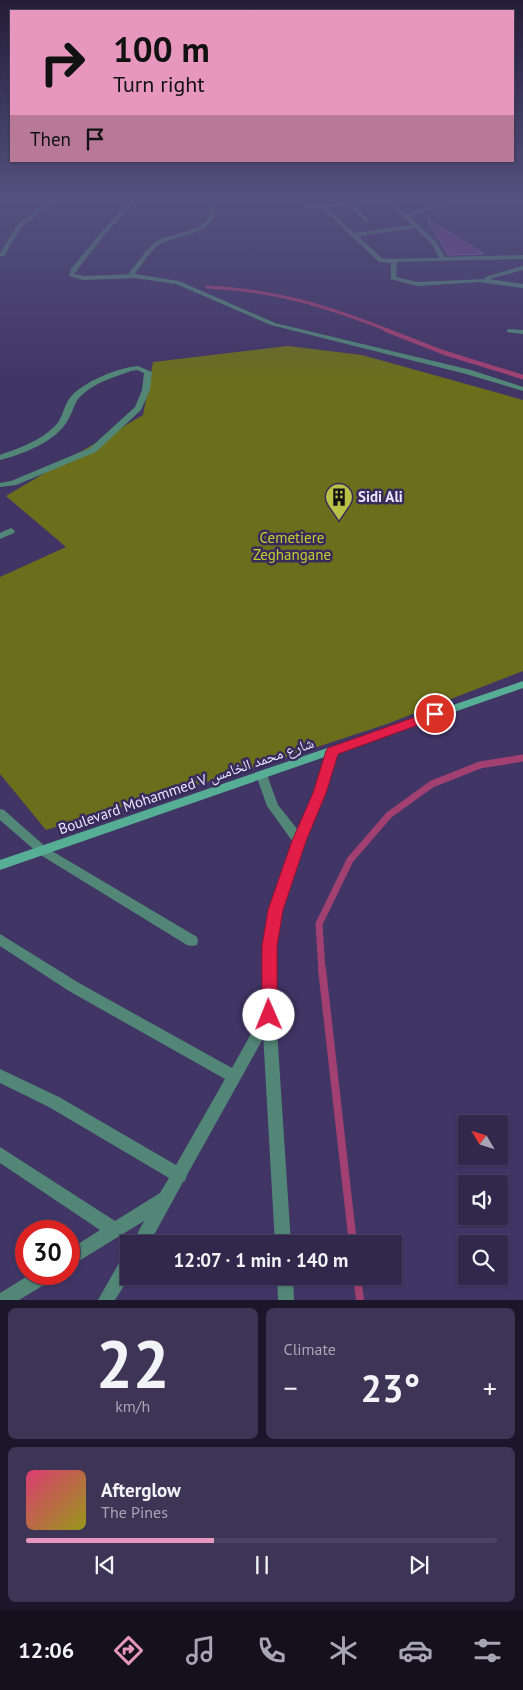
<!DOCTYPE html>
<html lang="en">
<head>
<meta charset="utf-8">
<style>
  :root { --surface:#31284c; --page:#3d3456; --text:#f1f3f6; --muted:#a8a6b5; --line:#4c4464; --accent:#e797bd }
  body { margin:0; font-family:"PT Sans","Noto Naskh Arabic",sans-serif; background:var(--page); color:var(--text); height:100vh; display:flex; flex-direction:column; font-size:19px; white-space:nowrap }
  * { box-sizing:border-box; margin:0 }
  p { font-size:16px; color:var(--muted) }
  .icon { flex:none; width:28px; height:28px; fill:none; stroke:currentColor; stroke-width:2; stroke-linecap:round; stroke-linejoin:round }
  .map { position:relative; height:1300px; overflow:hidden }
  .sheet { display:flex; flex-direction:column; gap:8px; padding:8px; background:#1b162a; flex:1 }
  .sheet>* { flex:none }
  .guide { position:absolute; left:10px; top:10px; width:504px; height:152px; border-radius:0px; box-shadow:0 1px 4px #0004,0 0 0 1px var(--line); background:#e797bd; color:#111; overflow:hidden }
  .needle { width:32px; rotate:308deg }
  .controls { position:absolute; left:458px; top:1115px; display:grid; gap:10px }
  .controls a { display:grid; place-items:center; width:50px; height:50px; border-radius:0px; background:var(--surface); box-shadow:0 1px 4px #0004,0 0 0 1px var(--line); font-size:25px }
  .speed { position:absolute; left:15px; top:1220px; display:flex; gap:10px; font-size:25px; font-weight:700; text-align:center }
  .speed>* { display:grid; place-content:center; width:65px; height:65px; border-radius:50%; background:var(--surface); box-shadow:0 1px 4px #0004,0 0 0 1px var(--line); line-height:1 }
  .speed .limit { border:8px solid #d22; background:#fff; color:#111 }
  .pin { position:absolute; display:grid; place-items:center; width:42px; height:42px; color:#fff; margin:-21px; border:2px solid #fff; border-radius:50%; box-shadow:0 1px 5px #0007 }
  .me { position:absolute; width:55px; margin:-28px; rotate:359deg; stroke-linejoin:round; filter:drop-shadow(0 0 4px #0008) }
  .turn { display:flex; align-items:center; gap:18px; height:105px; padding:0 20px; font-size:22px }
  .turn .icon { width:65px; height:65px; stroke-width:2.5 }
  .turn b { display:block; font-size:35px; line-height:42px }
  .then { display:flex; align-items:center; height:48px; padding:0 20px; background:#0003; gap:10px; font-size:19px }
  .big { font-size:38px; font-weight:700; line-height:1.1 }
  .sheet .widget { flex:1; display:flex; flex-direction:column; justify-content:center; gap:8px; min-width:0; padding:0 18px; border-radius:8px; background:var(--page) }
  .sheet .dial { align-items:center; gap:0 }
  .dial b { font-size:65px; line-height:1 }
  .song { display:flex; align-items:center; gap:15px }
  .cover { width:60px; height:60px; border-radius:8px; background:linear-gradient(135deg,hsl(340 70% 55%),hsl(60 70% 35%)) }
  .played { height:5px; border-radius:2px; background:linear-gradient(90deg,var(--accent) 40%,var(--line) 40%) }
  .keys { display:flex; justify-content:space-around; direction:ltr }
  .heat { display:flex; justify-content:space-between; align-items:center; font-size:28px; direction:ltr }
  .sheet .tiles { flex:1; display:grid; gap:8px; grid-template-columns:1fr 1fr }
  .widget:last-child { grid-column:span 2 }
  .trip { position:absolute; left:120px; top:1235px; width:282px; height:50px; border-radius:0px; background:var(--surface); box-shadow:0 1px 4px #0004,0 0 0 1px var(--line); font-weight:700; line-height:50px; text-align:center }
  .tab-bar { display:flex; height:80px; justify-content:space-around; align-items:center; background:#14101e; color:var(--muted) }
  .tab-bar .icon { width:35px; height:35px }
  .tab-bar .current { color:var(--accent) }
  .tab-bar b { font-size:22px; color:var(--text) }
  .map>svg:first-child { display:block }
  .green { fill:#6b6f1b }
  .lines { fill:none; stroke-linecap:round; stroke-linejoin:round }
  .stream-far3 { stroke:#a24171; stroke-width:3 }
  .stream-far2 { stroke:#a24171; stroke-width:4.5 }
  .stream-far1 { stroke:#a24171; stroke-width:7 }
  .stream { stroke:#a24171; stroke-width:8 }
  .building { fill:#753f92; stroke:#88699a }
  .service { fill:#528777; fill-rule:evenodd }
  .minor { fill:#528777; fill-rule:evenodd }
  .secondary { fill:#56ae95; fill-rule:evenodd }
  .route { fill:#e11d48; stroke:#92132f }
  .labels { text-anchor:middle; stroke-width:5; stroke-linejoin:round; paint-order:stroke }
  .poi-label { font-size:15px; font-weight:bold; fill:#e9e5fd; stroke:#362b5a; text-anchor:start }
  .park-label { font-size:15px; fill:#c5cd2f; stroke:#362b5a }
  .street-label { font-size:15px; fill:#e9e5fd; stroke:#362b5a }
</style>
</head>
<body>
<div class="map">
<svg width="523" height="1300" viewBox="0 0 523 1300">
  <rect width="100%" height="100%" fill="#413566"/>
  <path class="green" d="M288 346 362 355 523 400V671L387 724 250 769 46 830 0 774V577L66 547 6 496 143 415 153 362Z"/>
  <g class="lines">
    <path class="stream-far3" d="M207 287C276 290 326 306 390 331"/>
    <path class="stream-far2" d="M386 330 445 353 523 377"/>
    <path class="stream-far1" d="M322 971 319 924 350 860 389 815 432 784 480 765 523 758"/>
    <path class="stream" d="M322 969 353 1244
      M357 1276 360 1300"/>
  </g>
  <path class="building" d="M427 218 484 254 448 255Z"/>
  <g class="lines">
    <path class="service" d="M53 198H59L22 226 4 256H0V253L18 224Z
      M201 198H264L261 200 213 201C224 235 178 234 160 244 152 249 141 266 135 273L138 276 137 277 129 275V273C137 263 145 251 154 243 170 230 219 236 208 201Z
      M384 198 391 199 406 214 449 199V198H453L454 201 409 216 436 242 445 257 523 255V259L397 262 396 277 417 282 485 279V277L523 266V270L489 279 523 284V288L479 282 417 286 391 279V263L379 262 321 207 307 209 304 207 307 205 384 199ZM387 202 412 225 354 233 326 207 348 205 367 223 370 221 354 205ZM415 228 432 244 439 258 383 259 358 236Z
      M509 329 523 330V334L507 332V330Z
      M138 366 152 372 150 390 141 410 96 452 16 485 0 487V483L11 481 90 448 135 407 142 390 144 373 137 370 131 371C115 377 96 382 83 394 74 401 74 410 68 420 56 442 23 454 0 460V455C19 448 40 441 55 426 63 418 63 408 69 399 82 382 117 368 138 366Z
      M269 1009 274 1011 276 1015 291 1244H275L262 1015 264 1011Z
      M277 1276H293L294 1300H278Z"/>
    <path class="minor" d="M132 198H138L106 233 74 274 84 276 135 274 179 281 275 323 471 370 523 387V391L466 374 271 325 176 284 135 278 84 280 69 276 71 269 102 231Z
      M450 199H523V203L452 202 450 201Z
      M11 528 15 531 14 533 0 539V533Z
      M333 747 337 748 339 751 326 793 305 841 282 910 276 946V1015L274 1019 187 1175 185 1181 183 1182 149 1244H132L144 1221 69 1267V1250L100 1230 0 1163V1147L115 1221 160 1193 169 1178 49 1107 0 1083V1069L59 1097 176 1165 225 1079 69 991 0 946V934L79 983 232 1068 262 1014V946L270 910 293 842 267 806 256 775 258 772H266L278 805 298 830 314 793 327 751 329 748Z
      M0 809 4 810 47 848 197 937 198 941 197 945 192 946 187 945 39 854 0 820Z
      M129 1254 130 1276 115 1300H98L123 1256Z
      M31 1274H54L52 1280 19 1300H0V1293Z"/>
    <path class="secondary" d="M523 681V688L0 870V860Z"/>
  </g>
  <linearGradient id="sky" x2="0" y2="1"><stop stop-color="#241d38"/><stop offset="0.52" stop-color="#54517f"/><stop offset="1" stop-color="#54517f" stop-opacity="0"/></linearGradient>
  <rect width="523" height="380" fill="url(#sky)"/>
  <path class="route" d="M435 710 440 711 441 714 440 717 338 754 326 793 306 841 283 910 277 946V1015L275 1020 269 1022 264 1020 262 1015V946L268 910 292 841 313 793 326 751 328 748Z"/>
  <defs>
    <g id="building-pin" transform="scale(1.4375)"><path d="M0 17L-7.5 6A9.5 9.5 0 1 1 7.5 6Z" fill="#b9c046" stroke="#362b5a"/><path d="M-4-6H4V6H1V3H-1V6H-4ZM-2.5-4.3h1.7v1.8h-1.7ZM.8-4.3h1.7v1.8H.8ZM-2.5-1h1.7V.8h-1.7ZM.8-1h1.7V.8H.8Z" fill="#111"/></g>
  </defs>
  <g fill-rule="evenodd">
    <use href="#building-pin" x="339" y="497"/>
  </g>
  <g class="labels">
    <g class="poi-label">
      <text x="358" y="502">Sidi Ali</text>
    </g>
    <g class="park-label">
      <text x="292" y="543">Cemetiere<tspan x="292" dy="17">Zeghangane</tspan></text>
    </g>
    <g class="street-label">
      <text transform="translate(186 786) rotate(-19)" y="5">Boulevard Mohammed V شارع محمد الخامس</text>
    </g>
  </g>
</svg>
<div class="controls">
<a><svg class="needle" viewBox="-14 -14 28 28"><path d="M0-13l5 13h-10z" fill="#e53935"/><path d="M0 13l5-13h-10z" fill="#a8a6b5"/></svg></a>
<a><svg class="icon" aria-label="sound" viewBox="0 0 24 24"><path d="M4 9h4l5-4v14l-5-4H4zM17 9q2 3 0 6"/></svg></a>
<a><svg class="icon" aria-label="search" viewBox="0 0 24 24"><circle cx="10" cy="10" r="6"/><path d="M15 15l6 6"/></svg></a>
</div>
<div class="speed"><div class="limit">30</div></div>
<div class="pin" style="left:435px;top:714px;background:#d93025"><svg class="icon" aria-label="arrive" viewBox="0 0 24 24"><path d="M6 21V4h12l-3 4 3 4H6"/></svg></div>
<svg class="me" style="left:269px;top:1015px" viewBox="-20 -20 40 40"><circle r="19" fill="#fff"/><path d="M0-13L10 11 0 6-10 11z" fill="#e11d48"/></svg>
<div class="trip">12:07 · 1 min · 140 m</div>
<div class="guide">
<div class="turn"><svg class="icon" aria-label="right" viewBox="0 0 24 24"><path d="M7 20v-9h11M14 6l5 5-5 5"/></svg><div><b>100 m</b>Turn right</div></div>
<div class="then">Then<svg class="icon" aria-label="arrive" viewBox="0 0 24 24"><path d="M6 21V4h12l-3 4 3 4H6"/></svg></div>
</div>
</div>
<section class="sheet">
<div class="tiles">
<div class="widget dial"><b>22</b><p>km/h</p></div>
<div class="widget"><p>Climate</p>
<div class="heat"><a>−</a><b class="big">23°</b><a>+</a></div>
</div>
<div class="widget">
<div class="song"><i class="cover"></i><div><b>Afterglow</b><p>The Pines</p></div></div>
<div class="played"></div>
<div class="keys"><svg class="icon" aria-label="previous" viewBox="0 0 24 24"><path d="M18 5L8 12l10 7zM5 5v14"/></svg><svg class="icon" aria-label="pause" viewBox="0 0 24 24"><path d="M8 5v14M16 5v14"/></svg><svg class="icon" aria-label="next" viewBox="0 0 24 24"><path d="M6 5l10 7-10 7zM19 5v14"/></svg></div>
</div>
</div>
</section>
<nav class="tab-bar">
<b>12:06</b>
<svg class="icon current" aria-label="directions" viewBox="0 0 24 24"><path d="M12 3l9 9-9 9-9-9zM9 14v-3h6M13 9l2 2-2 2"/></svg>
<svg class="icon" aria-label="music" viewBox="0 0 24 24"><path d="M9 18V5l10-2v13"/><circle cx="6" cy="18" r="3"/><circle cx="16" cy="16" r="3"/></svg>
<svg class="icon" aria-label="phone" viewBox="0 0 24 24"><path d="M5 4h4l2 5-3 2q2 4 5 5l2-3 5 2v4C11 20 4 13 5 4z"/></svg>
<svg class="icon" aria-label="climate" viewBox="0 0 24 24"><path d="M12 3v18M4 7l16 10M4 17L20 7"/></svg>
<svg class="icon" aria-label="car" viewBox="0 0 24 24"><path d="M5 17H2v-5l4-1 3-4h7l3 4 3 1v5h-3M9 17h6M6 11h13"/><circle cx="7" cy="17" r="2"/><circle cx="17" cy="17" r="2"/></svg>
<svg class="icon" aria-label="filters" viewBox="0 0 24 24"><path d="M4 7h16M4 17h16"/><circle cx="9" cy="7" r="2"/><circle cx="15" cy="17" r="2"/></svg>
</nav>
</body>
</html>
